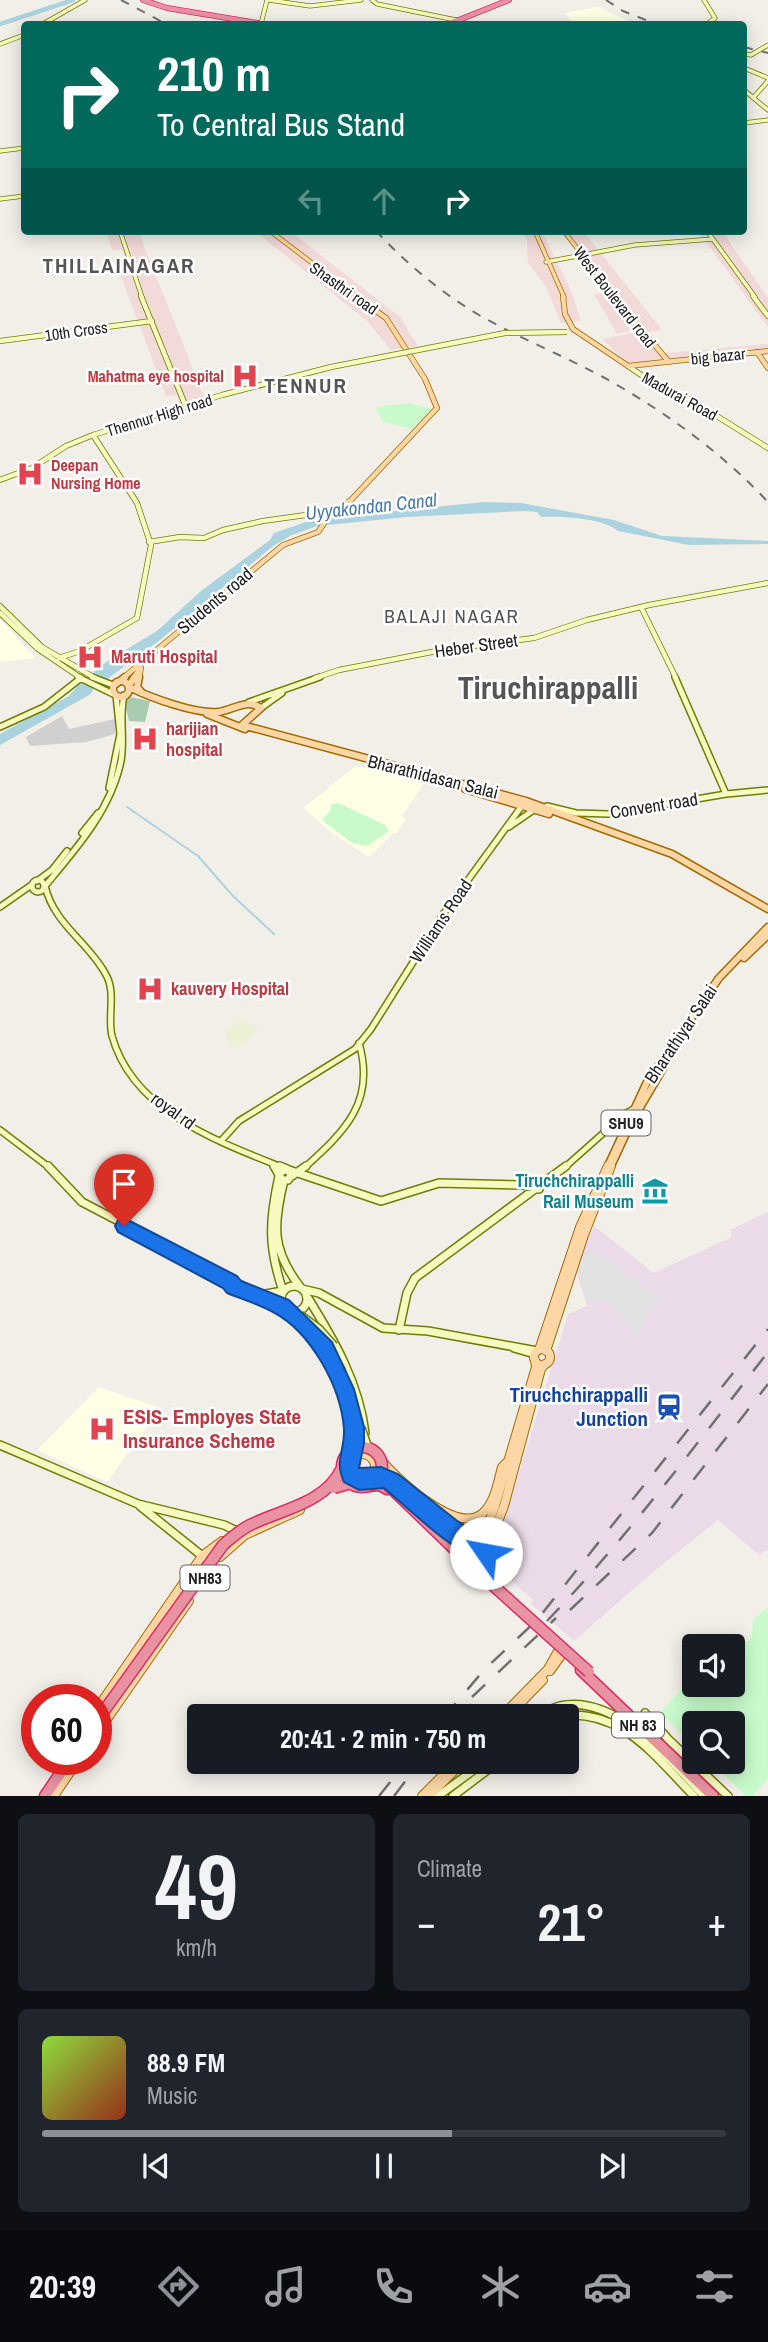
<!DOCTYPE html>
<html lang="en">
<head>
<meta charset="utf-8">
<style>
  :root { --surface:#171b24; --page:#20242c; --text:#f1f3f6; --muted:#9ea1a6; --line:#363941; --accent:#8c9099 }
  body { margin:0; font-family:"Archivo Narrow",sans-serif; background:var(--page); color:var(--text); height:100vh; display:flex; flex-direction:column; font-size:26px; white-space:nowrap }
  * { box-sizing:border-box; margin:0 }
  p { font-size:23px; color:var(--muted) }
  .icon { flex:none; width:38px; height:38px; fill:none; stroke:currentColor; stroke-width:2; stroke-linecap:round; stroke-linejoin:round }
  .map { position:relative; height:1796px; overflow:hidden }
  .panel { display:flex; flex-direction:column; gap:18px; padding:18px; background:#0d0f14; flex:1 }
  .panel>* { flex:none }
  .top-card { position:absolute; left:21px; top:21px; width:726px; height:214px; border-radius:7px; box-shadow:0 4px 18px #0003; background:#00695c; color:#fff; overflow:hidden }
  .tools { position:absolute; left:682px; top:1634px; display:grid; gap:14px }
  .tools a { display:grid; place-items:center; width:63px; height:63px; border-radius:7px; background:var(--surface); box-shadow:0 4px 18px #0003; font-size:35px }
  .speed { position:absolute; left:21px; top:1684px; display:flex; gap:14px; font-size:35px; font-weight:700; text-align:center }
  .speed>* { display:grid; place-content:center; width:91px; height:91px; border-radius:50%; background:var(--surface); box-shadow:0 4px 18px #0003; line-height:1 }
  .speed .limit { border:10px solid #d22; background:#fff; color:#111 }
  .pin { position:absolute; display:grid; place-items:center; width:60px; height:60px; color:#fff; margin:-72px -30px; border-radius:50% 50% 50% 0; rotate:-45deg; box-shadow:0 0 7px #0007 }
  .pin .icon { rotate:45deg }
  .me { position:absolute; width:77px; margin:-38px; rotate:303deg; stroke-linejoin:round; filter:drop-shadow(0 0 5px #0008) }
  .turn { display:flex; align-items:center; gap:24px; height:147px; padding:0 21px; font-size:32px }
  .turn .icon { width:91px; height:91px; stroke-width:2.5 }
  .turn b { display:block; font-size:49px; line-height:60px }
  .lanes { display:flex; align-items:center; height:66px; padding:0 21px; background:#0003; justify-content:center; gap:35px; direction:ltr }
  .lanes .off { opacity:.35 }
  .big { font-size:52px; font-weight:700; line-height:1.1 }
  .panel .widget { flex:1; display:flex; flex-direction:column; justify-content:center; gap:10px; min-width:0; padding:0 24px; border-radius:10px; background:var(--page) }
  .panel .dial { align-items:center; gap:0 }
  .dial b { font-size:91px; line-height:1 }
  .song { display:flex; align-items:center; gap:21px }
  .cover { width:84px; height:84px; border-radius:10px; background:linear-gradient(135deg,hsl(90 70% 55%),hsl(10 70% 35%)) }
  .played { height:7px; border-radius:4px; background:linear-gradient(90deg,var(--accent) 60%,var(--line) 60%) }
  .keys { display:flex; justify-content:space-around; direction:ltr }
  .heat { display:flex; justify-content:space-between; align-items:center; font-size:38px; direction:ltr }
  .panel .tiles { flex:1; display:grid; gap:18px; grid-template-columns:1fr 1fr }
  .widget:last-child { grid-column:span 2 }
  .trip { position:absolute; left:187px; top:1704px; width:392px; height:70px; border-radius:7px; background:var(--surface); box-shadow:0 4px 18px #0003; font-weight:700; line-height:70px; text-align:center }
  .menu { display:flex; height:112px; justify-content:space-around; align-items:center; background:#090b0e; color:var(--muted) }
  .menu .icon { width:49px; height:49px }
  .menu .selected { color:var(--accent) }
  .menu b { font-size:32px; color:var(--text) }
  .map>svg:first-child { display:block }
  .commercial { fill:#f2dad9 }
  .industrial { fill:#ebdbe8 }
  .education { fill:#ffffe5 }
  .religious { fill:#d0d0d0 }
  .farmland { fill:#eef0d5 }
  .cemetery { fill:#aacbaf }
  .park { fill:#c8facc }
  .parking { fill:#e2e2e2 }
  .water { fill:#aad3df }
  .lines { fill:none; stroke-linecap:round; stroke-linejoin:round }
  .stream { stroke:#aad3df; stroke-width:2 }
  .river { stroke:#aad3df; stroke-width:4.5 }
  .secondary-far3-casing { stroke:#707d05; stroke-width:5 }
  .secondary-far2-casing { stroke:#707d05; stroke-width:6 }
  .secondary-far1-casing { stroke:#707d05; stroke-width:8 }
  .secondary-casing { stroke:#707d05; stroke-width:10 }
  .primary-far3-casing { stroke:#a06b00; stroke-width:5 }
  .primary-far2-casing { stroke:#a06b00; stroke-width:6 }
  .primary-far1-casing { stroke:#a06b00; stroke-width:9 }
  .primary-casing { stroke:#a06b00; stroke-width:10 }
  .highway-far1-casing { stroke:#dc2a67; stroke-width:6 }
  .highway-casing { stroke:#dc2a67; stroke-width:13 }
  .secondary-far3 { stroke:#f7fabf; stroke-width:3.5 }
  .secondary-far2 { stroke:#f7fabf; stroke-width:4.5 }
  .secondary-far1 { stroke:#f7fabf; stroke-width:5 }
  .secondary { stroke:#f7fabf; stroke-width:7 }
  .primary-far3 { stroke:#fcd6a4; stroke-width:3.5 }
  .primary-far2 { stroke:#fcd6a4; stroke-width:4.5 }
  .primary-far1 { stroke:#fcd6a4; stroke-width:6 }
  .primary { stroke:#fcd6a4; stroke-width:8 }
  .highway-far1 { stroke:#e892a2; stroke-width:4.5 }
  .highway { stroke:#e892a2; stroke-width:10 }
  .rail-far1 { stroke:#707070; stroke-width:2; stroke-dasharray:9 9; stroke-linecap:butt }
  .rail { stroke:#707070; stroke-width:2.5; stroke-dasharray:18 18; stroke-linecap:butt }
  .secondary-bridge-far1-casing { stroke:#707d05; stroke-width:6; stroke-linecap:butt }
  .secondary-bridge-casing { stroke:#707d05; stroke-width:10; stroke-linecap:butt }
  .highway-bridge-casing { stroke:#dc2a67; stroke-width:13; stroke-linecap:butt }
  .secondary-bridge-far1 { stroke:#f7fabf; stroke-width:4.5 }
  .secondary-bridge { stroke:#f7fabf; stroke-width:7 }
  .highway-bridge { stroke:#e892a2; stroke-width:10 }
  .route { fill:#1a73e8; stroke:#114b97; stroke-width:2 }
  .labels { text-anchor:middle; stroke-width:5; stroke-linejoin:round; paint-order:stroke }
  .far-street-label { font-size:16px; fill:#222; stroke:#fff }
  .far-health-label { font-size:16px; font-weight:bold; fill:#be3a42; stroke:#fff; text-anchor:end }
  .shield { fill:#fff; stroke:#646464; stroke-width:2 }
  .shield-label { font-size:16px; font-weight:bold; fill:#222 }
  .street-label { font-size:18px; fill:#222; stroke:#fff }
  .health-label { font-size:18px; font-weight:bold; fill:#be3a42; stroke:#fff; text-anchor:start }
  .culture-label { font-size:18px; font-weight:bold; fill:#0d838f; stroke:#fff; text-anchor:end }
  .water-label { font-size:19px; font-style:italic; fill:#4a7aab; stroke:#fff }
  .neighbourhood-label { font-size:19px; letter-spacing:2px; fill:#555; stroke:#fff }
  .far-district-label { font-size:21px; font-weight:bold; letter-spacing:2px; fill:#555; stroke:#fff }
  .near-transit-label { font-size:21px; font-weight:bold; fill:#164399; stroke:#fff; text-anchor:end }
  .near-health-label { font-size:21px; font-weight:bold; fill:#be3a42; stroke:#fff; text-anchor:start }
  .town-label { font-size:32px; font-weight:bold; fill:#555; stroke:#fff }
</style>
</head>
<body>
<div class="map">
<svg width="768" height="1796" viewBox="0 0 768 1796">
  <rect width="100%" height="100%" fill="#f2efe9"/>
  <path class="commercial" d="M106 231H138L205 399 181 407 177 395 166 396 119 271 129 269 122 250H112Z
    M255 231H290L400 317 418 346 391 350 368 322Z
    M523 231H539L545 238 572 293 581 321 561 323 547 289 528 262 527 240Z
    M568 231H583L662 330 646 333Z
    M698 231H722L768 298V327Z
    M607 292 637 329 617 334 594 294Z
    M639 332 663 360 628 364 602 339Z
    M768 344V350L671 359 665 353Z"/>
  <path class="industrial" d="M768 1212V1550L759 1555 718 1520 647 1577 574 1641 531 1604 533 1600 500 1571 496 1557 500 1535 568 1314 587 1306 574 1264 594 1226 654 1273 732 1237 730 1230Z"/>
  <path class="education" d="M598 7 628 21 637 24H564L572 21 564 13Z
    M0 619 35 658 0 662Z
    M356 766 425 782 402 816 406 820 396 834 393 833 369 857 332 833 303 808Z
    M99 1387 161 1408 107 1482 37 1450Z"/>
  <path class="religious" d="M62 716 69 729 115 719V734L86 742 30 746 26 737Z"/>
  <path class="farmland" d="M241 1018 259 1029 243 1045 228 1046 226 1031Z"/>
  <path class="cemetery" d="M130 697 150 701 145 722 129 721 124 700Z"/>
  <path class="park" d="M409 403 432 409 412 429 382 421 376 407Z
    M338 803 385 825 389 831 367 846 352 843 322 820 330 811 332 804Z
    M768 1607V1779L753 1796H746L711 1762H733V1724H695V1746L660 1713 695 1674V1685H733V1655L752 1637 753 1620Z"/>
  <path class="parking" d="M592 1252 599 1253 659 1299 636 1336 624 1327 628 1322 603 1299 595 1305 586 1297 575 1265 581 1256Z"/>
  <path class="water" d="M484 502 521 503 614 520 662 536 768 541V544L689 545 618 531C604 518 560 516 541 517L537 512 524 511 407 517 317 526 292 535 273 546 160 640 106 680 96 683 91 694 0 745V734L69 696 80 683 109 660 157 631 201 591 270 540 274 533 306 522 335 517Z"/>
  <g class="lines">
    <path class="stream" d="M127 807 198 856 233 896 274 934"/>
    <path class="river" d="M0 24 73 0"/>
    <g class="secondary-far3-casing">
      <path id="secondary-far3" d="M269 0 310 6 361 0
        M372 0 377 4 456 20
        M704 0 715 18 707 24
        M43 24 85 0
        M261 24 267 0
        M0 44 24 35
        M744 54 751 55 768 45
        M744 68 768 78
        M744 90 768 110
        M753 98 768 81
        M744 123 768 120
        M0 151 24 148
        M0 199 24 196
        M120 231 142 297
        M707 231 755 297
        M546 262 635 245 713 239"/>
    </g>
    <g class="secondary-far2-casing">
      <path id="secondary-far2" d="M141 296 186 407
        M753 296 768 316
        M0 341 152 321
        M628 366 659 387 691 400 768 448
        M0 480 32 468 66 446 93 435 222 395 331 367
        M149 542 180 537 204 538 223 530 263 521 341 510
        M0 606 42 647 95 678
        M641 607 676 678
        M0 613 38 649 81 678
        M59 658 80 651 137 618 151 545 137 503 93 435
        M315 678 339 670 442 650 534 638 587 620 649 605 768 583"/>
    </g>
    <g class="secondary-far1-casing">
      <path id="secondary-far1" d="M78 677 113 694
        M92 677 113 685
        M675 677 726 794
        M124 695C119 716 125 739 121 761 111 810 76 849 45 886 54 924 87 941 105 973 117 992 107 1016 112 1036 133 1112 219 1142 284 1168
        M249 702 320 677
        M261 708 282 693
        M0 727 44 707 81 678
        M109 788 120 734 116 695
        M547 806 576 813 608 814 726 794 768 790
        M509 827 535 809
        M82 833 98 813
        M32 886a6 6 0 1 1 12 0a6 6 0 1 1-12 0Z
        M37 881 52 870 67 851
        M0 907 30 886
        M0 1130 50 1168
        M221 1141 239 1121 355 1049 371 1029 444 913 524 803
        M273 1165 275 1168
        M304 1168C345 1131 376 1102 359 1043
        M564 1168 626 1113 634 1109"/>
    </g>
    <g class="secondary-casing">
      <path id="secondary" d="M48 1166 82 1202 260 1295 283 1291C268 1247 269 1221 279 1176
        M274 1166 282 1180H288L292 1174 285 1169 279 1174
        M280 1166 287 1169
        M289 1170 381 1201 439 1183 522 1185 539 1189
        M292 1176 306 1166
        M284 1180C273 1225 271 1250 301 1288
        M230 1282 234 1287 282 1307
        M281 1299a13 13 0 1 1 26 0a13 13 0 1 1-26 0Z
        M302 1289 319 1293 383 1328 428 1331 537 1351
        M308 1298C334 1340 359 1383 365 1433
        M285 1309 300 1324
        M399 1330 407 1293 415 1278 566 1166
        M514 1348 535 1354
        M330 1357 344 1390
        M351 1416 354 1438
        M0 1445 138 1504 224 1525 239 1532
        M140 1506 211 1563
        M645 1713 668 1739 728 1796
        M535 1717C543 1713 552 1708 560 1706 617 1694 669 1760 704 1796
        M551 1717C618 1704 652 1753 694 1796
        M438 1796 485 1762
        M453 1796 498 1762"/>
    </g>
    <g class="primary-far3-casing">
      <path id="primary-far3" d="M461 23 464 24
        M270 231 357 297
        M535 231 564 297
        M564 231 614 297"/>
    </g>
    <g class="primary-far2-casing">
      <path id="primary-far2" d="M355 296 386 318 425 379 437 408
        M563 296 565 314 573 329 628 366 768 351
        M613 296 669 362
        M757 352 768 368
        M123 678 283 545 318 532 332 512 351 500 437 408
        M133 678 139 670
        M139 678 141 668"/>
    </g>
    <g class="primary-far1-casing">
      <path id="primary-far1" d="M139 677 137 687 142 693
        M113 689a8 8 0 1 1 16 0a8 8 0 1 1-16 0Z
        M116 684 125 677
        M129 685 135 677
        M131 688C152 698 195 714 218 712 234 710 246 698 261 708L242 725 526 801 672 854 768 909
        M207 714 245 729
        M465 789 549 814
        M744 958 768 935
        M607 1168 647 1082 719 978 768 927
        M610 1168 631 1123 672 1053"/>
    </g>
    <g class="primary-casing">
      <path id="primary" d="M534 1357a8 8 0 1 1 16 0a8 8 0 1 1-16 0Z
        M539 1350 580 1227 608 1166
        M546 1351 584 1235 611 1166
        M349 1467a13 13 0 1 1 26 0a13 13 0 1 1-26 0Z
        M375 1461C405 1499 446 1527 486 1553L504 1506 541 1369 545 1364
        M382 1461C398 1480 458 1536 483 1513 495 1502 498 1482 502 1467L507 1462
        M343 1473 349 1462
        M349 1483 364 1480
        M445 1522 453 1523 486 1542
        M479 1549 495 1506 536 1367 535 1360
        M220 1557 245 1535 300 1510
        M550 1671 565 1650
        M96 1710 202 1556 222 1541
        M501 1717 548 1669 561 1646
        M507 1717 543 1680
        M96 1735 189 1601
        M54 1796 79 1759
        M422 1796 456 1762
        M429 1796 463 1762"/>
    </g>
    <g class="highway-far1-casing">
      <path id="highway-far1" d="M143 0 167 8 264 24
        M459 20 509 0
        M447 24 458 20"/>
    </g>
    <g class="highway-casing">
      <path id="highway" d="M367 1486 380 1485 387 1489
        M581 1670 713 1796
        M45 1796 70 1759"/>
    </g>
    <use href="#secondary-far3" class="secondary-far3"/>
    <use href="#secondary-far2" class="secondary-far2"/>
    <use href="#secondary-far1" class="secondary-far1"/>
    <use href="#secondary" class="secondary"/>
    <use href="#primary-far3" class="primary-far3"/>
    <use href="#primary-far2" class="primary-far2"/>
    <use href="#primary-far1" class="primary-far1"/>
    <use href="#primary" class="primary"/>
    <use href="#highway-far1" class="highway-far1"/>
    <use href="#highway" class="highway"/>
    <path class="rail-far1" d="M121 0 166 24
      M606 0 623 11 656 24
      M744 47 768 53
      M376 231C407 264 440 292 479 315 519 338 562 355 603 377 664 411 720 451 768 502"/>
    <path class="rail" d="M570 1610 652 1533 768 1384
      M547 1621C627 1538 697 1443 768 1352
      M472 1697 556 1618
      M444 1717 484 1670 537 1620 768 1329
      M459 1717 481 1695
      M379 1796 406 1762
      M394 1796 420 1762"/>
    <g class="secondary-bridge-far1-casing">
      <path id="secondary-bridge-far1" d="M331 367 505 333 567 332"/>
    </g>
    <g class="secondary-bridge-casing">
      <path id="secondary-bridge" d="M300 1315 319 1329 334 1346
        M298 1318 324 1340 341 1370 358 1428 357 1439 349 1452
        M361 1428 368 1448"/>
    </g>
    <g class="highway-bridge-casing">
      <path id="highway-bridge" d="M342 1467a20 20 0 1 1 40 0a20 20 0 1 1-40 0Z
        M382 1473 389 1486 477 1571 589 1672
        M334 1488 351 1483
        M96 1722 223 1545C231 1538 240 1530 250 1525 282 1509 325 1504 342 1468"/>
    </g>
    <use href="#secondary-bridge-far1" class="secondary-bridge-far1"/>
    <use href="#secondary-bridge" class="secondary-bridge"/>
    <use href="#highway-bridge" class="highway-bridge"/>
  </g>
  <path class="route" d="M124 1218 237 1276 241 1281 289 1300 332 1342 354 1389 364 1427V1443L359 1468 381 1467 398 1474 456 1520 494 1546 497 1553 494 1561 486 1564C448 1548 415 1514 384 1488L359 1490 344 1482C334 1459 345 1452 344 1429 341 1387 311 1332 273 1312 258 1304 242 1299 227 1293L223 1288 118 1232 115 1226 118 1220Z"/>
  <defs>
    <g id="hospital-bare" transform="scale(2.1)"><path d="M-5-5h3v3.5h4V-5h3V5h-3V1.5h-4V5h-3Z" fill="#e0444e" stroke="#fff" stroke-width="2.5" paint-order="stroke"/></g>
    <g id="museum-bare" transform="scale(2.1)"><path d="M0-6L6-3V-2H-6V-3ZM-5-1h2V3h-2ZM-1-1h2V3h-2ZM3-1h2V3H3ZM-6 4H6V6H-6Z" fill="#0f9aa8" stroke="#fff" stroke-width="2.5" paint-order="stroke"/></g>
    <g id="station-bare" transform="scale(2.1)"><path d="M-3-6H3Q5-6 5-4V2Q5 4 3 4L4.5 6H3L1.5 4h-3L-3 6H-4.5L-3 4Q-5 4-5 2V-4Q-5-6-3-6ZM-3.5-4v3h7v-3ZM-3.5 1v1.5H-2V1ZM2 1v1.5H3.5V1Z" fill="#1a4fb4" stroke="#fff" stroke-width="2.5" paint-order="stroke"/></g>
  </defs>
  <g fill-rule="evenodd">
    <use href="#hospital-bare" x="245" y="376"/>
    <use href="#hospital-bare" x="30" y="474"/>
    <use href="#hospital-bare" x="90" y="657"/>
    <use href="#hospital-bare" x="145" y="739"/>
    <use href="#hospital-bare" x="150" y="989"/>
    <use href="#museum-bare" x="655" y="1191"/>
    <use href="#station-bare" x="669" y="1407"/>
    <use href="#hospital-bare" x="102" y="1429"/>
  </g>
  <g class="labels">
    <g class="far-street-label">
      <text transform="translate(344 288) rotate(35)" y="6">Shasthri road</text>
      <text transform="translate(615 297) rotate(52)" y="6">West Boulevard road</text>
      <text transform="translate(76 331) rotate(-8)" y="6">10th Cross</text>
      <text transform="translate(718 356) rotate(-6)" y="6">big bazar</text>
      <text transform="translate(680 396) rotate(29)" y="6">Madurai Road</text>
      <text transform="translate(159 415) rotate(-17)" y="6">Thennur High road</text>
    </g>
    <g class="far-health-label">
      <text x="224" y="382">Mahatma eye hospital</text>
      <text x="51" y="471" text-anchor="start">Deepan<tspan x="51" dy="18">Nursing Home</tspan></text>
    </g>
    <g class="shield">
      <rect x="601.5" y="1110.5" width="49" height="25" rx="5"/>
      <rect x="180.5" y="1565.5" width="49" height="25" rx="5"/>
      <rect x="612" y="1712.5" width="52" height="25" rx="5"/>
    </g>
    <g class="shield-label">
      <text x="626" y="1129">SHU9</text>
      <text x="205" y="1584">NH83</text>
      <text x="638" y="1731">NH 83</text>
    </g>
    <g class="street-label">
      <text transform="translate(215 601) rotate(-40)" y="6">Students road</text>
      <text transform="translate(476 646) rotate(-8)" y="6">Heber Street</text>
      <text transform="translate(433 777) rotate(14)" y="6">Bharathidasan Salai</text>
      <text transform="translate(654 806) rotate(-9)" y="6">Convent road</text>
      <text transform="translate(441 921) rotate(-56)" y="6">Williams Road</text>
      <text transform="translate(681 1034) rotate(-56)" y="6">Bharathiyar Salai</text>
      <text transform="translate(173 1111) rotate(36)" y="6">royal rd</text>
    </g>
    <g class="health-label">
      <text x="111" y="663">Maruti Hospital</text>
      <text x="166" y="735">harijian<tspan x="166" dy="21">hospital</tspan></text>
      <text x="171" y="995">kauvery Hospital</text>
    </g>
    <g class="culture-label">
      <text x="634" y="1187">Tiruchchirappalli<tspan x="634" dy="21">Rail Museum</tspan></text>
    </g>
    <g class="water-label">
      <text transform="translate(371 506) rotate(-6)" y="7">Uyyakondan Canal</text>
    </g>
    <g class="neighbourhood-label">
      <text x="452" y="623">BALAJI NAGAR</text>
    </g>
    <g class="far-district-label">
      <text x="119" y="273">THILLAINAGAR</text>
      <text x="306" y="393">TENNUR</text>
    </g>
    <g class="near-transit-label">
      <text x="648" y="1402">Tiruchchirappalli<tspan x="648" dy="24">Junction</tspan></text>
    </g>
    <g class="near-health-label">
      <text x="123" y="1424">ESIS- Employes State<tspan x="123" dy="24">Insurance Scheme</tspan></text>
    </g>
    <g class="town-label">
      <text x="548" y="699">Tiruchirappalli</text>
    </g>
  </g>
</svg>
<div class="tools">
<a><svg class="icon" aria-label="sound" viewBox="0 0 24 24"><path d="M4 9h4l5-4v14l-5-4H4zM17 9q2 3 0 6"/></svg></a>
<a><svg class="icon" aria-label="search" viewBox="0 0 24 24"><circle cx="10" cy="10" r="6"/><path d="M15 15l6 6"/></svg></a>
</div>
<div class="speed"><div class="limit">60</div></div>
<div class="pin" style="left:124px;top:1226px;background:#d93025"><svg class="icon" aria-label="arrive" viewBox="0 0 24 24"><path d="M6 21V4h12l-3 4 3 4H6"/></svg></div>
<svg class="me" style="left:486px;top:1553px" viewBox="-20 -20 40 40"><circle r="19" fill="#fff"/><path d="M0-13L10 11 0 6-10 11z" fill="#1a73e8"/></svg>
<div class="trip">20:41 · 2 min · 750 m</div>
<div class="top-card">
<div class="turn"><svg class="icon" aria-label="right" viewBox="0 0 24 24"><path d="M7 20v-9h11M14 6l5 5-5 5"/></svg><div><b>210 m</b>To Central Bus Stand</div></div>
<div class="lanes"><svg class="icon off" aria-label="left" viewBox="0 0 24 24"><path d="M17 20v-9H6M10 6l-5 5 5 5"/></svg><svg class="icon off" aria-label="ahead" viewBox="0 0 24 24"><path d="M12 20V5M6 11l6-6 6 6"/></svg><svg class="icon" aria-label="right" viewBox="0 0 24 24"><path d="M7 20v-9h11M14 6l5 5-5 5"/></svg></div>
</div>
</div>
<section class="panel">
<div class="tiles">
<div class="widget dial"><b>49</b><p>km/h</p></div>
<div class="widget"><p>Climate</p>
<div class="heat"><a>−</a><b class="big">21°</b><a>+</a></div>
</div>
<div class="widget">
<div class="song"><i class="cover"></i><div><b>88.9 FM</b><p>Music</p></div></div>
<div class="played"></div>
<div class="keys"><svg class="icon" aria-label="previous" viewBox="0 0 24 24"><path d="M18 5L8 12l10 7zM5 5v14"/></svg><svg class="icon" aria-label="pause" viewBox="0 0 24 24"><path d="M8 5v14M16 5v14"/></svg><svg class="icon" aria-label="next" viewBox="0 0 24 24"><path d="M6 5l10 7-10 7zM19 5v14"/></svg></div>
</div>
</div>
</section>
<nav class="menu">
<b>20:39</b>
<svg class="icon selected" aria-label="directions" viewBox="0 0 24 24"><path d="M12 3l9 9-9 9-9-9zM9 14v-3h6M13 9l2 2-2 2"/></svg>
<svg class="icon" aria-label="music" viewBox="0 0 24 24"><path d="M9 18V5l10-2v13"/><circle cx="6" cy="18" r="3"/><circle cx="16" cy="16" r="3"/></svg>
<svg class="icon" aria-label="phone" viewBox="0 0 24 24"><path d="M5 4h4l2 5-3 2q2 4 5 5l2-3 5 2v4C11 20 4 13 5 4z"/></svg>
<svg class="icon" aria-label="climate" viewBox="0 0 24 24"><path d="M12 3v18M4 7l16 10M4 17L20 7"/></svg>
<svg class="icon" aria-label="car" viewBox="0 0 24 24"><path d="M5 17H2v-5l4-1 3-4h7l3 4 3 1v5h-3M9 17h6M6 11h13"/><circle cx="7" cy="17" r="2"/><circle cx="17" cy="17" r="2"/></svg>
<svg class="icon" aria-label="filters" viewBox="0 0 24 24"><path d="M4 7h16M4 17h16"/><circle cx="9" cy="7" r="2"/><circle cx="15" cy="17" r="2"/></svg>
</nav>
</body>
</html>
